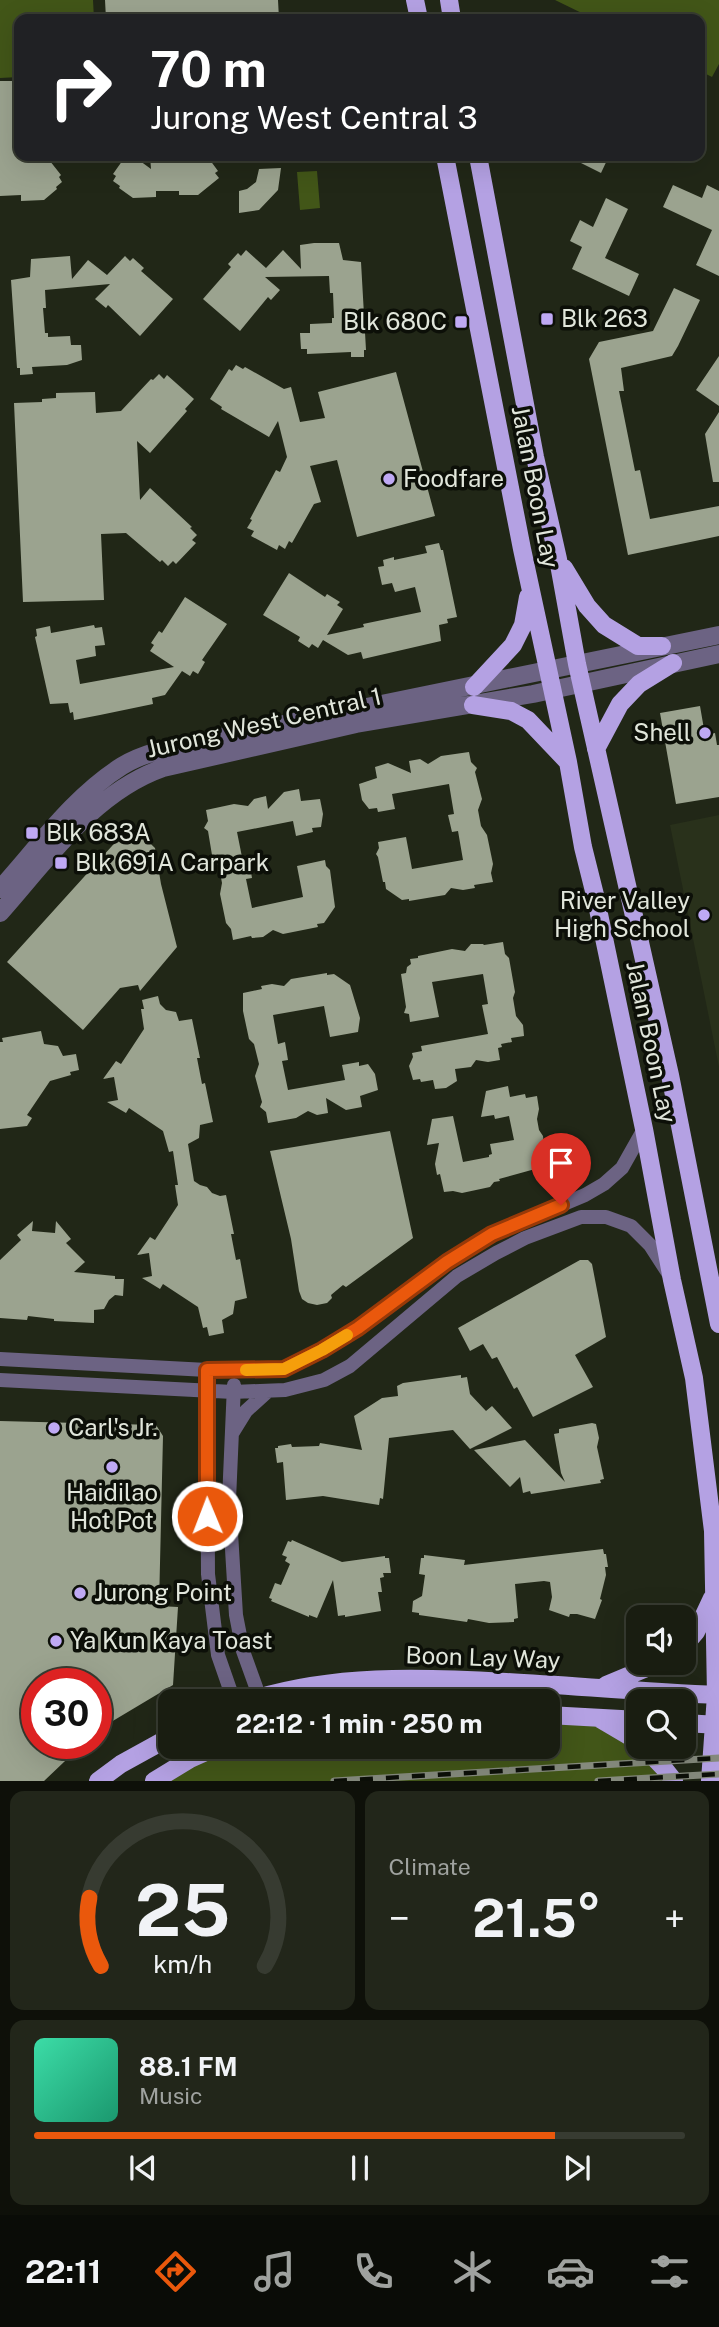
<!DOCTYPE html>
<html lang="en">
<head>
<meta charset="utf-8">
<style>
  :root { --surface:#191d11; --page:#22261a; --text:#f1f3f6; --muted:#9fa29f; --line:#373b31; --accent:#ea580c }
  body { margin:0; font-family:"Public Sans",sans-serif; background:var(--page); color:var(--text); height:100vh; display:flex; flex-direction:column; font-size:26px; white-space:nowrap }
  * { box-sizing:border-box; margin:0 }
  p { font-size:23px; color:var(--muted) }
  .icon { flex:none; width:38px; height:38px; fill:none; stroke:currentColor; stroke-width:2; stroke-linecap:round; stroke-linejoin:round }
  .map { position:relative; height:1781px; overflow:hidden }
  .drawer { display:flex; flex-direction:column; gap:10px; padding:10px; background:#0e1009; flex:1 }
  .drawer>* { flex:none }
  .hud { position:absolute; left:14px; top:14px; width:691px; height:147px; border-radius:14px; box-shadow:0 7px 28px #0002,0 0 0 2px var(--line); background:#202124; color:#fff; overflow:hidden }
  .tools { position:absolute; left:626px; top:1605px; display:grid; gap:14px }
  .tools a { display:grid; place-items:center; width:70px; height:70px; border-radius:14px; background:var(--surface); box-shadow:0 7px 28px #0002,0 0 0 2px var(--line); font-size:35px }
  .speed { position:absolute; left:21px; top:1668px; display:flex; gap:14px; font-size:35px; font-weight:700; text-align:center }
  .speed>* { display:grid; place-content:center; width:91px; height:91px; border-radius:50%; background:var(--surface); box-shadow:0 7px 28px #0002,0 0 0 2px var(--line); line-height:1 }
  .speed .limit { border:10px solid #d22; background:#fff; color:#111 }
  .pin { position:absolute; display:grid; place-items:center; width:60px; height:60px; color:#fff; margin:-72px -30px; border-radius:50% 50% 50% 0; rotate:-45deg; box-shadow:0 0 7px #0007 }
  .pin .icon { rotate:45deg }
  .me { position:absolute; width:77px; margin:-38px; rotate:359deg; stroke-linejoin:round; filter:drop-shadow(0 0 5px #0008) }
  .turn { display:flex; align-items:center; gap:24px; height:147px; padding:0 21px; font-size:32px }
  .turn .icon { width:91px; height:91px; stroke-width:2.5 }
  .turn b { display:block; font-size:49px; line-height:60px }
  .big { font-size:52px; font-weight:700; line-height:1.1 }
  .drawer .widget { flex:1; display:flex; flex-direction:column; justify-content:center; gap:10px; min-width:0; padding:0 24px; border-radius:14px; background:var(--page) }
  .drawer .dial { align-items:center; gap:0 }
  .dial svg { height:182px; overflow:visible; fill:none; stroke:var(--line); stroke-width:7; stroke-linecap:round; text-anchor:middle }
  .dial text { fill:var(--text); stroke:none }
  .song { display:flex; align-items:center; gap:21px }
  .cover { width:84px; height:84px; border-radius:10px; background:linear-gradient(135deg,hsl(160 70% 55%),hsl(160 70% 35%)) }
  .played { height:7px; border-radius:4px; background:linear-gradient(90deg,var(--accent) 80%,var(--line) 80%) }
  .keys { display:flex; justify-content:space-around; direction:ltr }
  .heat { display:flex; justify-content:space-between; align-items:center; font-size:38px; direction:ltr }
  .drawer .tiles { flex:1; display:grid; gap:10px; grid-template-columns:1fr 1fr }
  .widget:last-child { grid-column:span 2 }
  .trip { position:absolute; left:158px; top:1689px; width:402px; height:70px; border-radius:14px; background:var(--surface); box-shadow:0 7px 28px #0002,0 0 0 2px var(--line); font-weight:700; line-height:70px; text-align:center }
  .tabs { display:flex; height:112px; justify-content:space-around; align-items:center; background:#0a0c07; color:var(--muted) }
  .tabs .icon { width:49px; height:49px }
  .tabs .current { color:var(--accent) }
  .tabs b { font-size:32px; color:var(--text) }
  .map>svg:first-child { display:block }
  .built { fill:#29311b }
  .green { fill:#425618 }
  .building { fill:#9ba38f }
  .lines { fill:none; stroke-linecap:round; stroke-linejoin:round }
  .minor { stroke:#6c6383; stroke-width:14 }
  .tertiary { stroke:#6c6383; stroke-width:18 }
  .primary { stroke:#b4a1e3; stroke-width:18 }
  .rail-casing { stroke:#858a7d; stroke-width:7 }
  .rail { stroke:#0c0f08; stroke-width:4.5; stroke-dasharray:13; stroke-linecap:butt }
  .route-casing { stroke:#983908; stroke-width:18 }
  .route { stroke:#ea580c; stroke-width:12 }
  .slow { stroke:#f59e0b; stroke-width:12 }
  .poi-dot { fill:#bfa9f4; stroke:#0c0f08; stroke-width:2.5 }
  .labels { text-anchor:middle; stroke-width:7; stroke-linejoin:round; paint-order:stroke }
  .poi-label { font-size:24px; fill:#e1e6db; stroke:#0c0f08; text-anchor:start }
  .street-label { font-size:24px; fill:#e1e6db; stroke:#0c0f08 }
</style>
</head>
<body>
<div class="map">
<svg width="719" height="1781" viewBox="0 0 719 1781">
  <rect width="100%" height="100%" fill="#212717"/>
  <path class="built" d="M719 815V1067L670 825Z"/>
  <path class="green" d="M0 0H93L94 19H19V77L0 78Z
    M555 0H719V64L712 77 700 71V19H594Z
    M317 171 320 208 300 210 297 172Z
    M548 1717 596 1720 638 1745 671 1781H160L224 1747 548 1746Z"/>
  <path class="building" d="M105 0H278L279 19H201V13L182 14 177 19H106Z
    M0 81H12V83L19 84V156H46L61 175 59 177 62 182 56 187 57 189 44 200 21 201V195L0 196Z
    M150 156H207L218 171 215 173 219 178 198 195H179V191H156V197L133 198 119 188 120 186 113 181 116 176 113 174 125 157 133 162 136 158 151 169Z
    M567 156H609L601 173Z
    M281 168 278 190 259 210 239 213V191L247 189 256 182 259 169Z
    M673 185 702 198 707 185 719 191V276L696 265 712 230 663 207Z
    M606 198 628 209 605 258 639 274 629 296 572 269 582 247 570 241 580 220 593 227Z
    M314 243H339L343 260 361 262 366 350H364V357H351V352L307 354V349H301L300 333H310V324L332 323V318H334L333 293H330L329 276 265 277 280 290 271 300 268 297 240 331 203 299 231 267 228 264 238 253 241 256 246 250 266 268 283 250 301 269 300 245Z
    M70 256 72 279 88 260 107 275 125 256 130 261 133 258 144 268 141 271 173 299 140 336 108 305 106 308 95 299 110 284 45 290 46 308H43L45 333H48V337L70 336 71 345H81L82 360 67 365 32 367 33 374 20 375V368H17L11 280 30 277 31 259Z
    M674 288 700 300 678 346 672 356 621 368 624 391H619L635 471 640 470 650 519 719 506V536L628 555 589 359 599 342 653 331Z
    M719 356V406L696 390Z
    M236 365 243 369 245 367 284 389 291 387 300 422 325 418 318 392 396 372 435 516 357 537 337 460 310 466 321 502 314 504 292 543 289 541 285 549 279 545 277 550 251 536 254 531 247 528 252 520 250 519 276 470 280 472 287 457 278 421 269 437 221 409 222 407 210 399 229 369 232 371Z
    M159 374 164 379 167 375 194 399 185 409 187 411 150 453 137 441 140 500 150 488 192 527 190 528 197 535 192 540 196 543 176 564 173 561 168 566 162 560 160 562 126 533 101 534 104 600 23 602 14 403 42 402V399L56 398V393L95 392 96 413 121 411 151 379 153 380Z
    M719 412V482H713L705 434Z
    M439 543 441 550H443L457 617 447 619 448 623 439 625 441 641 363 659 361 652 348 655 323 640 318 648 312 644 309 648 298 641 300 637 263 615 289 573 325 597 327 594 340 602 337 605 343 609 327 635 364 627 363 624 421 612 415 587 395 592 392 583 382 585 378 567 384 566 383 560 394 557V560L427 553 425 546Z
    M185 597 227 624 202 660 205 662 198 674 193 671 190 676 182 671 165 695 152 698 153 704 100 715 74 720 73 712 70 713 68 703 50 704 35 637 37 636 36 629 50 626 51 633 94 625 95 628 102 627 105 645 95 646 96 656 76 660 80 684 174 667 150 651 154 645 151 643 159 631 162 633Z
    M700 706 705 735 715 733 717 745H719V797L676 804 660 713Z
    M469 752 471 762 477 768 475 772 482 799 478 810 481 826 487 835 493 864 491 873 493 882 474 885 475 888 463 890 451 888 445 895 409 901V899L402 900 386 889 385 882H383L378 857 376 854 379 848 378 842 406 837 412 869 463 860 458 831 452 832 448 815 454 814 449 784 392 794 395 809 378 812 377 808 369 809 362 800 359 784 377 778 375 767 388 763 411 773 409 761 420 759 428 764 441 756Z
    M299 789 301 801 320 799 323 814 321 827 312 828 313 832 296 836 293 821 237 832 243 862 249 860 252 878 246 879 252 908 303 897 297 866 325 860 326 866 330 870 335 907 324 923 317 924 318 927 283 934 273 930 263 937 252 938 251 936 233 940 231 929 226 923 220 894 222 883 219 867 216 861H213L208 831 204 828 208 821 206 810 234 804 248 806 254 799 266 796 268 809 284 792Z
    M131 825 155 848 161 884 177 947 140 991 138 985 120 988 83 1030 7 962Z
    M503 942 505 954 509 958 515 992 513 998 516 1016 523 1025 524 1036 511 1038 512 1042 501 1044 502 1047 498 1048 500 1060 488 1062 476 1060 471 1067 455 1069 457 1081 446 1088 435 1089 433 1080 421 1082 420 1079 413 1080 409 1066 413 1057 412 1053 422 1051 421 1046 488 1034 482 1005 488 1004 483 974 432 982 439 1017 410 1022 409 1014 404 1013 406 1007 401 974 406 973 407 967 411 964 410 959 418 958V956L452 949 465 951 471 944H483L484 945Z
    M327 973V975L334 974 350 985 360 1018 358 1032 330 1037 324 1006 273 1015 278 1044 285 1042 288 1060 282 1061 288 1090 345 1080 342 1065 359 1062V1066L368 1064 375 1074 378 1090 360 1096 362 1107 346 1110 326 1098 328 1113 317 1115 308 1111 296 1118 268 1123 266 1112 260 1107 262 1102 255 1076 259 1064 254 1044 249 1039 243 1011V993L262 989 261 986 272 984 284 986 291 979Z
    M158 996 160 1004 166 1010 176 1012 179 1021 192 1019 200 1058H197L202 1084 205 1083 213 1122 200 1125 199 1138 188 1144 194 1181 200 1185 207 1187 212 1193 220 1196 226 1195 234 1234H231L236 1260 240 1259 247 1298 235 1301 233 1314 222 1320 224 1333 209 1336 207 1327 203 1328 198 1307 163 1284 160 1289 142 1278 152 1276 149 1253 137 1255 150 1237 155 1240 178 1205 175 1185H178L173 1151 169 1152 163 1131 129 1108 126 1113 107 1102 118 1100 114 1077 103 1079 116 1061 121 1064 144 1029 141 1009H144L142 1000Z
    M41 1031 44 1044 58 1046 63 1056 76 1054 79 1070 70 1072 71 1075 50 1081 27 1115 32 1118 27 1126 0 1129V1042H3L2 1038Z
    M508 1086 510 1097 525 1094 526 1098 537 1096 539 1109 537 1119 539 1130 543 1136 546 1166 499 1179 500 1181 494 1182 490 1187 462 1193 453 1191 444 1192 440 1174 437 1175 435 1164 439 1143 427 1145 432 1119 453 1116 463 1162 489 1157V1155L492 1154 490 1144 514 1140 509 1116 495 1119 494 1115 481 1117 486 1091Z
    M390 1131 413 1238 346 1287 343 1285 331 1295 332 1298 327 1303 317 1305 308 1303 302 1299 299 1291 291 1239 270 1151Z
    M33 1221 32 1231 55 1233 56 1221 71 1239 66 1243 85 1262 74 1272 115 1276V1279H124L123 1296 115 1295 109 1300 104 1309 94 1310V1323L54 1321V1319L28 1316 27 1320 0 1318V1260L21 1240 17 1235Z
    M580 1260H588L592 1264 606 1337 575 1355 593 1387 533 1417 517 1387 514 1389 497 1357 492 1359 483 1344 470 1351 458 1328Z
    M461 1375V1378L467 1377 470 1394 486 1411 492 1406 512 1428 470 1449 453 1430 389 1438 383 1499 380 1498 379 1505 323 1496 286 1500 283 1462 277 1463 275 1448H278V1446L291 1444 292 1447 319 1446 320 1443 362 1450 354 1416 382 1398 398 1396 397 1386 403 1383Z
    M0 1421 156 1425 163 1436 159 1606 178 1607 173 1685 96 1731V1684H37V1743H84L44 1781H0Z
    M592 1423 596 1424 599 1438 597 1447 604 1479 600 1480 601 1483 531 1494 530 1491 523 1493 520 1477 510 1487 474 1450 525 1440 565 1482 561 1473 554 1434 559 1433V1429Z
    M292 1540 342 1562 385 1556V1558H389L391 1573H383L384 1577 380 1578 382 1592H378L381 1611 345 1617V1615L338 1616 333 1580 317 1618 309 1615V1617L271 1601 272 1599 269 1598 275 1583 281 1585 290 1564 285 1561 287 1557 282 1555 288 1541 291 1542Z
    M603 1549 604 1554H606L608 1567H605L606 1575 600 1599 602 1600 595 1619 577 1614H570L569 1617 549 1610 552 1597 550 1582 544 1581 515 1584 518 1618 514 1619V1622L489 1623 468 1619 467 1622 419 1615V1613L412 1612 413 1601 422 1596 425 1575 419 1574 421 1558H424V1555L465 1560 464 1565Z"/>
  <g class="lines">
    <path class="minor" d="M0 1359 207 1370 284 1369 322 1350 358 1328 447 1262 492 1234 585 1195 604 1184 622 1168 644 1129
      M0 1380 233 1392 285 1390 324 1380 350 1366 457 1276 496 1253 525 1238 581 1217H606L631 1226 650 1245 670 1276
      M207 1384 208 1574 218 1655 234 1701
      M234 1385 229 1500 236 1615 243 1651 261 1701
      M233 1432 246 1411 268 1391"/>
    <path class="tertiary" d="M0 889C38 847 74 796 122 766 148 750 182 746 211 739L719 635
      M0 913C47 860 94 792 163 768L356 724 533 694 719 654"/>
    <path class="primary" d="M415 0 419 19
      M449 0 452 19
      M445 156 522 549 568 762 583 847 595 895 644 1129 672 1280 694 1378 713 1531 716 1695 710 1781
      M478 156 535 457 558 559 577 664 670 1075 719 1324
      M564 568 587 606 604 625 638 646H662
      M474 687 513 645 523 625 528 597
      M473 705 511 711 528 720 566 760
      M596 749 620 704 639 684 673 663
      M684 1646 696 1632 712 1598
      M606 1685 661 1662
      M248 1701C330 1674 421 1677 506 1682 577 1686 648 1692 719 1695
      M548 1715 639 1720
      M600 1719 639 1742
      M684 1723 719 1725
      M643 1746 663 1767 674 1781
      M98 1781 121 1764 170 1737
      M154 1781 190 1759 219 1746"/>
    <g class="rail-casing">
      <path id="rail" d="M334 1781 719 1758
        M598 1781 719 1774"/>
    </g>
    <use href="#rail" class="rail"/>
  </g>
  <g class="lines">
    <g class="route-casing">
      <path id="route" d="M207 1516V1370L284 1369 322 1350 358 1328 447 1262 492 1234 561 1205"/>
    </g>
    <use href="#route" class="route"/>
    <path class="slow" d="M246 1370 284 1369 322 1350 347 1335"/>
  </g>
  <g class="poi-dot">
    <rect x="540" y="312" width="14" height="14" rx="3.5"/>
    <rect x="454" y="315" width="14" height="14" rx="3.5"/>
    <circle cx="389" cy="479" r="7"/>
    <circle cx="705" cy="733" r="7"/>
    <rect x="25" y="826" width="14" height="14" rx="3.5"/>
    <rect x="54" y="856" width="14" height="14" rx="3.5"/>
    <circle cx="704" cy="915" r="7"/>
    <circle cx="54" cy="1428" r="7"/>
    <circle cx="112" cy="1467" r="7"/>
    <circle cx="80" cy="1593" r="7"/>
    <circle cx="56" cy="1641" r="7"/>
  </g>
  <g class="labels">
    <g class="poi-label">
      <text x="561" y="327">Blk 263</text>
      <text x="447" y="330" text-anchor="end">Blk 680C</text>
      <text x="403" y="487">Foodfare</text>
      <text x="691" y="741" text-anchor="end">Shell</text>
      <text x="46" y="841">Blk 683A</text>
      <text x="75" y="871">Blk 691A Carpark</text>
      <text x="690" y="909" text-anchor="end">River Valley<tspan x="690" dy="28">High School</tspan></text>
      <text x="68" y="1436">Carl's Jr.</text>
      <text x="112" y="1501" text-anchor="middle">Haidilao<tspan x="112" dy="28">Hot Pot</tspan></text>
      <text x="94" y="1601">Jurong Point</text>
      <text x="70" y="1649">Ya Kun Kaya Toast</text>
    </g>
    <g class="street-label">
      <text transform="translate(535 487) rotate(79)" y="8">Jalan Boon Lay</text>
      <text transform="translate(264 723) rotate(-13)" y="8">Jurong West Central 1</text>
      <text transform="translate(651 1042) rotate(78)" y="8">Jalan Boon Lay</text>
      <text transform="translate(483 1658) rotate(2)" y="8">Boon Lay Way</text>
    </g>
  </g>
</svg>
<div class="tools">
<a><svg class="icon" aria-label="sound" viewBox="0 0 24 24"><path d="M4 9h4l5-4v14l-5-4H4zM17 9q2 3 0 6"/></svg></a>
<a><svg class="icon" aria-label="search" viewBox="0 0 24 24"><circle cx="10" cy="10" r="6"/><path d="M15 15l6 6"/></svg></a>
</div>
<div class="speed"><div class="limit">30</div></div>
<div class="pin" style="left:561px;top:1205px;background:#d93025"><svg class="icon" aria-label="arrive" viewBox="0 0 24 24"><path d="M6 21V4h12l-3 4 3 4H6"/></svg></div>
<svg class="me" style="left:207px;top:1516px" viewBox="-20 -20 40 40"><circle r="17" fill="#ea580c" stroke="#fff" stroke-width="3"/><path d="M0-11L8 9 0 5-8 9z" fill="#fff"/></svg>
<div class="trip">22:12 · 1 min · 250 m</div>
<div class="hud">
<div class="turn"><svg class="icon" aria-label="right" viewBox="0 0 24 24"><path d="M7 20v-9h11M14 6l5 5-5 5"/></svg><div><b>70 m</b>Jurong West Central 3</div></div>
</div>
</div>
<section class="drawer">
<div class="tiles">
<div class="widget dial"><svg viewBox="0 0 100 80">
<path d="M14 69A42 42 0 1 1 86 69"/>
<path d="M14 69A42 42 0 0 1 9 39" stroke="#ea580c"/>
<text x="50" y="56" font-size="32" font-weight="700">25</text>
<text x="50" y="72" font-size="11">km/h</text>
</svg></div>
<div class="widget"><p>Climate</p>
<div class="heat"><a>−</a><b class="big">21.5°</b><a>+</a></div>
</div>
<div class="widget">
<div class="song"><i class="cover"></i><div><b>88.1 FM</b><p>Music</p></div></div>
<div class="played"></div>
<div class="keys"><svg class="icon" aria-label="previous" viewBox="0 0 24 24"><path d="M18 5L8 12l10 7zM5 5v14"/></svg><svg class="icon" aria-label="pause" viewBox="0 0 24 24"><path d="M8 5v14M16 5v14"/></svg><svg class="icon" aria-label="next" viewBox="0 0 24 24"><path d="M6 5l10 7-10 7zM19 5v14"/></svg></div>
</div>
</div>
</section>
<nav class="tabs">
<b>22:11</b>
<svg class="icon current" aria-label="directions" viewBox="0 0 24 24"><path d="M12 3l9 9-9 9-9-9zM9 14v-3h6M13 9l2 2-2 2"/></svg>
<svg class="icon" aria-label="music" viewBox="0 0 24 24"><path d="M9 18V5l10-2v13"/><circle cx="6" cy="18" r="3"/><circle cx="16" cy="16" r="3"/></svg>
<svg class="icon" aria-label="phone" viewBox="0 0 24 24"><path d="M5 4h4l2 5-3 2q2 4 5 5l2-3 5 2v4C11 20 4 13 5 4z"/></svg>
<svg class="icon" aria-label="climate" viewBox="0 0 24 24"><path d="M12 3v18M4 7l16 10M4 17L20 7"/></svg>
<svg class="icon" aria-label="car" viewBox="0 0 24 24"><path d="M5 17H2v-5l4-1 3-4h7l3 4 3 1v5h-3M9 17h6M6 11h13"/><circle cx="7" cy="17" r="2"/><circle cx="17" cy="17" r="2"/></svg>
<svg class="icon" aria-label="filters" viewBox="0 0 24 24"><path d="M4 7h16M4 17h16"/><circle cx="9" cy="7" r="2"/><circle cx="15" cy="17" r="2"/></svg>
</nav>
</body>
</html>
